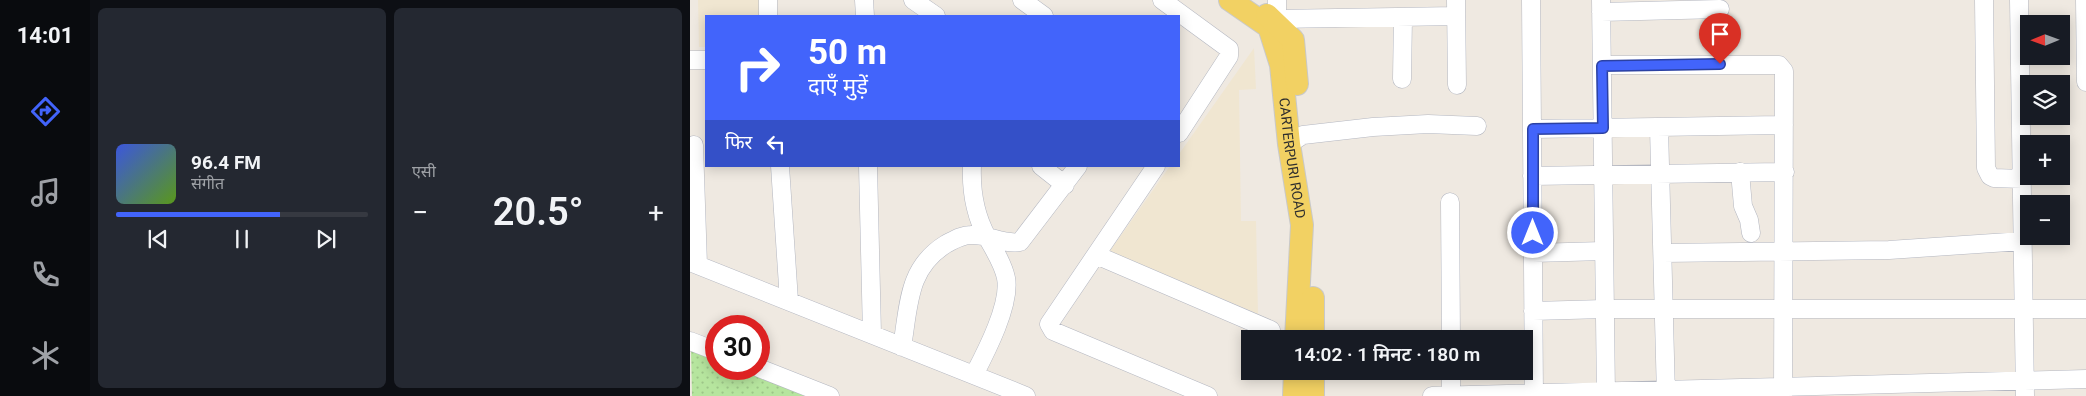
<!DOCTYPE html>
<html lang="hi">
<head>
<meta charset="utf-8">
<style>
  :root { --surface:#171b24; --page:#242831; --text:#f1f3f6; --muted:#9ea1a6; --line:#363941; --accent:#4264fb }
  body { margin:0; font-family:Roboto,"Noto Sans Devanagari",sans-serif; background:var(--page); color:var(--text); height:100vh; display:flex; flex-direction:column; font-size:19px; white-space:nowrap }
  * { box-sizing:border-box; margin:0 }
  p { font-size:16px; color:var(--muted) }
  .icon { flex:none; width:28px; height:28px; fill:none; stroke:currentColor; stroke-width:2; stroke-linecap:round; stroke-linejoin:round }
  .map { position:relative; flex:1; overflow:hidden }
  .side { display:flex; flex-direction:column; gap:8px; padding:8px; background:#0d0f14; width:600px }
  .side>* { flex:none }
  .hud { position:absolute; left:15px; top:15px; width:475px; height:152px; border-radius:0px; box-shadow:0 2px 12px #0003; background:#4264fb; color:#fff; overflow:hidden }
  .needle { width:32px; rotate:269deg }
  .fabs { position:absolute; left:1330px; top:15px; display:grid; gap:10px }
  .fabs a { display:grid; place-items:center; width:50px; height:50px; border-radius:0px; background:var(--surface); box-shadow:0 2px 12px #0003; font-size:25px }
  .speed { position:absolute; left:15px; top:315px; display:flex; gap:10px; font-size:25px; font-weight:700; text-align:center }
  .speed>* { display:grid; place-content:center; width:65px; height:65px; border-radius:50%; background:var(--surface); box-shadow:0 2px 12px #0003; line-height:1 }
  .speed .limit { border:8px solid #d22; background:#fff; color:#111 }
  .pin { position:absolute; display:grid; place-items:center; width:42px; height:42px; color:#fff; margin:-51px -21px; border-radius:50% 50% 50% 0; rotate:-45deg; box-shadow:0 0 5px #0007 }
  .pin .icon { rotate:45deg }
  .me { position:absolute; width:55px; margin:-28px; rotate:0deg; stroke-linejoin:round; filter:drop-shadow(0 0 4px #0008) }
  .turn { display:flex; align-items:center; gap:18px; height:105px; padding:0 20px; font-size:22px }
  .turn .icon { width:65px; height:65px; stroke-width:2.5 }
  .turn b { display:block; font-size:35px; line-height:42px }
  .then { display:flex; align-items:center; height:48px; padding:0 20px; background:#0003; gap:10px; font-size:19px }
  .big { font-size:38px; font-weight:600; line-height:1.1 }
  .side .widget { flex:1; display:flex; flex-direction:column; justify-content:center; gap:8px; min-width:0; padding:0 18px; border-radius:8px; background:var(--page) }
  .song { display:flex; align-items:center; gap:15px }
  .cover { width:60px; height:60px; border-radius:8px; background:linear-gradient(135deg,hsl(230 70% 55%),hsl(90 70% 35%)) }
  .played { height:5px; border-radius:2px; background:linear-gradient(90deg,var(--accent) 65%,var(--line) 65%) }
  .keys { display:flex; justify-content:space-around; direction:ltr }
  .heat { display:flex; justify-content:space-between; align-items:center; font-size:28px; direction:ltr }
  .side .tiles { flex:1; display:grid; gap:8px; grid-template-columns:repeat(2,1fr) }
  .trip { position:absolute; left:551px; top:330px; width:292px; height:50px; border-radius:0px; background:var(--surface); box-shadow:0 2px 12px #0003; font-weight:600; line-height:50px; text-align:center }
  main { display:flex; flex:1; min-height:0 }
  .tab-bar { display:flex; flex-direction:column; width:90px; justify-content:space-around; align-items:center; background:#090b0e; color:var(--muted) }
  .tab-bar .icon { width:35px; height:35px }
  .tab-bar .on { color:var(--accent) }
  .tab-bar b { font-size:22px; color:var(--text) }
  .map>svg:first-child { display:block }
  .education { fill:#f0e6d1 }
  .park { fill:url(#park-dots) }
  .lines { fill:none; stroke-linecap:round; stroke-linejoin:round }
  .minor-casing { stroke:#b4b7c1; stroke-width:19 }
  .major-casing { stroke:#c9c9c9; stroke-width:24 }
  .minor { stroke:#fff; stroke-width:18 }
  .major { stroke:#f2d163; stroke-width:22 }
  .route-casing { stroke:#2b41a3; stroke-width:12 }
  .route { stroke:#4264fb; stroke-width:9 }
  .labels { text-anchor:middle; stroke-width:4; stroke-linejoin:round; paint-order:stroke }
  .street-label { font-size:14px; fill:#2e2e2e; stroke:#fff }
</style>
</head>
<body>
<main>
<nav class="tab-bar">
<b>14:01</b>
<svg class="icon on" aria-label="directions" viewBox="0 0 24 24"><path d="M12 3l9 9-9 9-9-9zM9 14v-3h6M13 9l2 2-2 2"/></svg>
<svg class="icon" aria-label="music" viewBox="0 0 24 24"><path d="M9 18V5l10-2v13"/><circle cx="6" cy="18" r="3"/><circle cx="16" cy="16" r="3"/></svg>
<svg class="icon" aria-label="phone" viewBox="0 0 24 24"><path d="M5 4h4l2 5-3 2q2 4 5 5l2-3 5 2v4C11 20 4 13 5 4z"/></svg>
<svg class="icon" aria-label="climate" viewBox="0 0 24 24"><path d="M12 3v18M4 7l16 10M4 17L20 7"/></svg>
</nav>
<section class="side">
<div class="tiles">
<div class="widget">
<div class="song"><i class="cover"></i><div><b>96.4 FM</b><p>संगीत</p></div></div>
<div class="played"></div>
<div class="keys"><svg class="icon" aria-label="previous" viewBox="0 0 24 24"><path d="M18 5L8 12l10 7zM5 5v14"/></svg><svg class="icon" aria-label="pause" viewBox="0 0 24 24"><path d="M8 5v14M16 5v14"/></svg><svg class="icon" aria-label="next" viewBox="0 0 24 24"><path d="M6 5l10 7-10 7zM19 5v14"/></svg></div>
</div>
<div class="widget"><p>एसी</p>
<div class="heat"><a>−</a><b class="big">20.5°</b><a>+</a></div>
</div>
</div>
</section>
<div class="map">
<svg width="1396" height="396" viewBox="0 0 1396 396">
  <defs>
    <pattern id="park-dots" width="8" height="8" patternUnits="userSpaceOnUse" patternTransform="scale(1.25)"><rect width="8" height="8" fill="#b6e59e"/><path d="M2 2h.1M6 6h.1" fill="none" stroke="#9dc588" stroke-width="1.8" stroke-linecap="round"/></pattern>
  </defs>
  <rect width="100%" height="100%" fill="#efe9e1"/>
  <path class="education" d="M8 0H70L71 16H16V47H9Z
    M564 48 566 89 549 90 551 221H566L568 314 420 251 480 166H489V154Z"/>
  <path class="park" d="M1 351 26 361V369H47L118 396H2Z"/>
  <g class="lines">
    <g class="minor-casing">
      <path id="minor" d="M78 0V16
        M174 0 175 16
        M223 0 246 16
        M332 0 354 16
        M472 0 539 49V56L489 133
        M766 0 767 85
        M841 0 844 396
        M911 0 916 396
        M1294 0 1296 168 1300 176 1304 178 1332 179
        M1329 0 1335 396
        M1395 0 1396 82
        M911 12 1030 9
        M587 19 766 16
        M579 27 587 19V0
        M0 60H16
        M912 65H1089L1094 71 1093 396
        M712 79 713 17
        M969 128 976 396
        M843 129 1094 125
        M599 144 613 135 683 127 738 124 787 126
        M4 145 8 265
        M90 166 99 301
        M178 166 182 334
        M282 166C281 190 285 215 297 237 304 250 313 263 316 278 321 304 296 352 284 375
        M351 166 375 185
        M466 166 359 324 363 331 518 396
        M1050 172 1053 206 1059 220 1061 233
        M842 176 1095 172
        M760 202 761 339
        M843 253 913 251
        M973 253 1199 250 1333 241
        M406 255 581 330
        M0 262 336 396
        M843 311 914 309H1396
        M0 341 26 351
        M212 347C219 306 217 268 256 244 264 240 271 235 281 235 298 234 313 245 330 242L388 166
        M69 368 140 396
        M761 371V395
        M742 396 1396 379"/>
    </g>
    <g class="major-casing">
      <g id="major">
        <path id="s1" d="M540 0 579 27 591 65 599 144 612 225 606 339"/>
        <path d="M577 15 603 40 607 84"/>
        <path d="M623 339V298"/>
        <path d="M604 396 605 371"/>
        <path d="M623 396V371"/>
      </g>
    </g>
    <use href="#minor" class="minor"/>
    <use href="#major" class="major"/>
  </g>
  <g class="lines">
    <g class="route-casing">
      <path id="route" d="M843 233V129L913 128 912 66 1030 64"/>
    </g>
    <use href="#route" class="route"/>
  </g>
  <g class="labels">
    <g class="street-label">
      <text dy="5" stroke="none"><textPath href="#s1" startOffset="181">CARTERPURI ROAD</textPath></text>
    </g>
  </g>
</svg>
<div class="fabs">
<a><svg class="needle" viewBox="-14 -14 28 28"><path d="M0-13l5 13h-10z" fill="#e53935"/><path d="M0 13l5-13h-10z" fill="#9ea1a6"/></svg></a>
<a><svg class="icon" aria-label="layers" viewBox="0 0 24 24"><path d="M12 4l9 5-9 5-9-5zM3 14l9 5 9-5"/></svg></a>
<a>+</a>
<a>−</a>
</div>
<div class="speed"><div class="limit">30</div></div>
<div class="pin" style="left:1030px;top:64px;background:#d93025"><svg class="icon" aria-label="arrive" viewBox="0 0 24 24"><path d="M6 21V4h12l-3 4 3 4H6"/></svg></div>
<svg class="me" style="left:843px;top:233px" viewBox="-20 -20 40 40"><circle r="17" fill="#4264fb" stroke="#fff" stroke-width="3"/><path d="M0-11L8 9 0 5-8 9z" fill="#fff"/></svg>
<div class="trip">14:02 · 1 मिनट · 180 m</div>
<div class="hud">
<div class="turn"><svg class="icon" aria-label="right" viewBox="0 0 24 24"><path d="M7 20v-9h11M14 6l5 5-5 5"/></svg><div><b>50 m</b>दाएँ मुड़ें</div></div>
<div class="then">फिर<svg class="icon" aria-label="left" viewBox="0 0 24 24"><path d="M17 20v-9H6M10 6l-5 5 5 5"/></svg></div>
</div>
</div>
</main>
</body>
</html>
